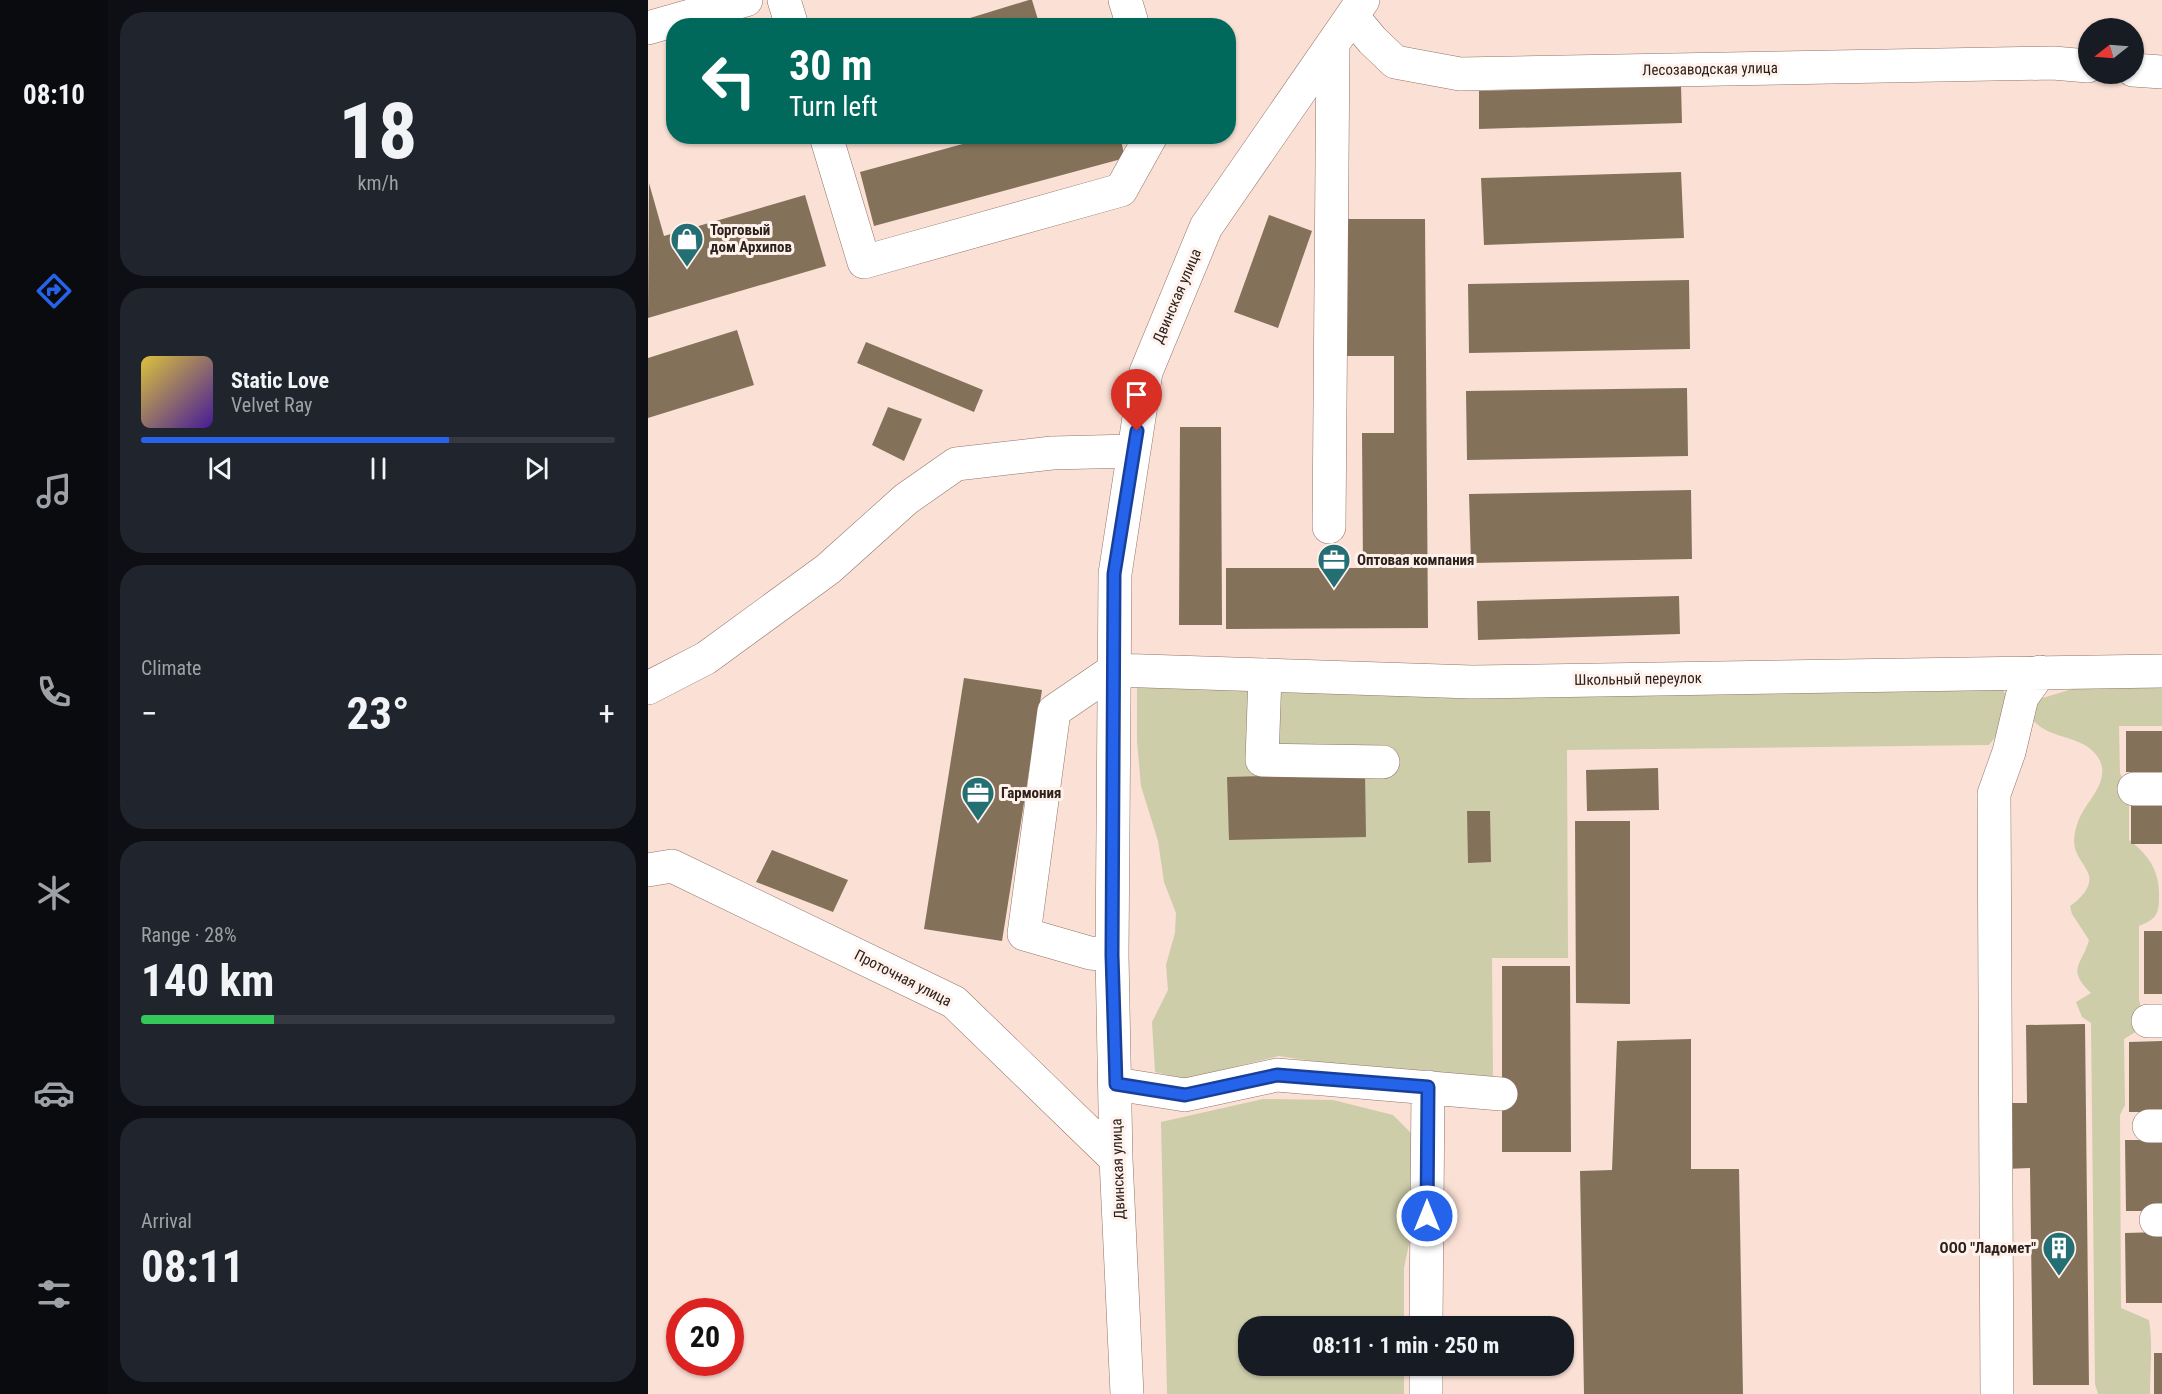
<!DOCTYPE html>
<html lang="en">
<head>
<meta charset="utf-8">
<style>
  :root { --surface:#171b24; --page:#20242c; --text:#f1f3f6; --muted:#9ea1a6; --line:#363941; --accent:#2563eb }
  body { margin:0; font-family:"Roboto Condensed",sans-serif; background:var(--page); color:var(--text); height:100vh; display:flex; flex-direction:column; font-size:22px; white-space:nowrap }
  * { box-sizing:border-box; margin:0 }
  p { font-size:20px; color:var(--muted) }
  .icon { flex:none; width:33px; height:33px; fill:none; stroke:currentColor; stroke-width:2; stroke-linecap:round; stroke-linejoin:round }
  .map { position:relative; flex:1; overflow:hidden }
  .drawer { display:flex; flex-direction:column; gap:12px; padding:12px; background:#0d0f14; width:540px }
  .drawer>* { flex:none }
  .banner { position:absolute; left:18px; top:18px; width:570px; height:126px; border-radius:24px; box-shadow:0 2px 4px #0004; background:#00695c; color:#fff; overflow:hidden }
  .needle { width:39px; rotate:253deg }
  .controls { position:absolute; left:1430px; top:18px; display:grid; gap:12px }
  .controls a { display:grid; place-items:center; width:66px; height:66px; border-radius:50%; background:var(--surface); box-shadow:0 2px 4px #0004; font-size:30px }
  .speed { position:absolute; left:18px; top:1298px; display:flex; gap:12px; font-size:30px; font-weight:700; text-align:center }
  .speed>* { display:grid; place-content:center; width:78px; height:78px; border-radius:50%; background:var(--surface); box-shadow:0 2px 4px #0004; line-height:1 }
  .speed .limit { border:9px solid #d22; background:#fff; color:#111 }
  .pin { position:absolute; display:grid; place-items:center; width:51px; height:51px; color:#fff; margin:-62px -26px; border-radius:50% 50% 50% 0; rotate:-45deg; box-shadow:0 0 6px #0007 }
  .pin .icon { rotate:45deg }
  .me { position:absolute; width:66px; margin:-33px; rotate:0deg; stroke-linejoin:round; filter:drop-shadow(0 0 4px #0008) }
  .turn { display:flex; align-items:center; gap:21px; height:126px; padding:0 24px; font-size:27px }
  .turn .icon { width:78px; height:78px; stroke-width:2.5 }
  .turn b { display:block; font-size:42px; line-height:51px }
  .big { font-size:45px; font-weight:700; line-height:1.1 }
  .drawer .card { flex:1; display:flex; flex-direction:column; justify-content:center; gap:9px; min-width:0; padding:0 21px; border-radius:24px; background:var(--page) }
  .drawer .dial { align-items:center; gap:0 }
  .dial b { font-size:78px; line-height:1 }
  .song { display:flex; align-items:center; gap:18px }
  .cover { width:72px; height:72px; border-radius:9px; background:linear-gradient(135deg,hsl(50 70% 55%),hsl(260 70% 35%)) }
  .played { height:6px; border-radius:3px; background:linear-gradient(90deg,var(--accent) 65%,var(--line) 65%) }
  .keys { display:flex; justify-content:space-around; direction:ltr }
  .heat { display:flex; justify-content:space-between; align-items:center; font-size:33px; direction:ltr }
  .charge { height:9px; border-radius:4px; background:linear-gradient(90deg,#34c759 28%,var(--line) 0) }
  .trip { position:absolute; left:590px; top:1316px; width:336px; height:60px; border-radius:24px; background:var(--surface); box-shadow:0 2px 4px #0004; font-weight:700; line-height:60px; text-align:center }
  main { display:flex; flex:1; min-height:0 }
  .tabs { display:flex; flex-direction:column; width:108px; justify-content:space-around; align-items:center; background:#090b0e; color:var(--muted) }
  .tabs .icon { width:42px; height:42px }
  .tabs .on { color:var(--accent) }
  .tabs b { font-size:27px; color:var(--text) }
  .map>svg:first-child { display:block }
  .green { fill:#cdcdaa }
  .building { fill:#837259 }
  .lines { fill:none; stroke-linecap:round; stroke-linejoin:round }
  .minor-casing { stroke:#927468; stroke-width:34 }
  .minor { stroke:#fff; stroke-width:33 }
  .route-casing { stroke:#184099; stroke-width:15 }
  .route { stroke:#2563eb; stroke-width:10 }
  .labels { text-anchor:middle; stroke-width:6; stroke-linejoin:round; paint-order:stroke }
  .street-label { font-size:15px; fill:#2d211c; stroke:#fff1eb }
  .poi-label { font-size:15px; font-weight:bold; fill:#2d211c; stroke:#fff1eb; text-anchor:start }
</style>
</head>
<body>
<main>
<nav class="tabs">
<b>08:10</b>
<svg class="icon on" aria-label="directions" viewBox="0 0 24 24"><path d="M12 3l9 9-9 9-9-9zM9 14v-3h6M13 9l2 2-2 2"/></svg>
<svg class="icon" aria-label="music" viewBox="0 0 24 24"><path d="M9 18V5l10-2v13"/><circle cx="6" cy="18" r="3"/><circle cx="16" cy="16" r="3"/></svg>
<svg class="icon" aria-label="phone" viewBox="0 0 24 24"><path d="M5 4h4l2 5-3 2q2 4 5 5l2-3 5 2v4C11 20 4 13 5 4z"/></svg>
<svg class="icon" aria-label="climate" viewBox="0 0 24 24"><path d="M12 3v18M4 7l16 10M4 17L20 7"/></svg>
<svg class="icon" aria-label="car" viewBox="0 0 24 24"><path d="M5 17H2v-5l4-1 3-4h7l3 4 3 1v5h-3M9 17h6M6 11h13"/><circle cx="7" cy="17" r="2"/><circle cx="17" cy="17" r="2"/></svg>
<svg class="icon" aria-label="filters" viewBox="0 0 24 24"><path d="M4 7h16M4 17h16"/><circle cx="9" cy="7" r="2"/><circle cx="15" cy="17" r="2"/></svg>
</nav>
<section class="drawer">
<div class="card dial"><b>18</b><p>km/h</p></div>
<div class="card">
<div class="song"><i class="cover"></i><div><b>Static Love</b><p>Velvet Ray</p></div></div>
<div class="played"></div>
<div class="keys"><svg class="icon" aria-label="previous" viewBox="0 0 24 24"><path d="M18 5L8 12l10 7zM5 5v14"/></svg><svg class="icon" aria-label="pause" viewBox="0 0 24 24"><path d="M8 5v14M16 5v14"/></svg><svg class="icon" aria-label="next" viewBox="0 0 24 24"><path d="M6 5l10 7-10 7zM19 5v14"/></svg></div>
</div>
<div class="card"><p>Climate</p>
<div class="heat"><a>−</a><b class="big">23°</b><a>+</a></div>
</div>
<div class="card"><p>Range · 28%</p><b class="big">140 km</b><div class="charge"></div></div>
<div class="card"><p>Arrival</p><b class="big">08:11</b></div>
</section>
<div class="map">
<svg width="1514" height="1394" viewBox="0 0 1514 1394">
  <rect width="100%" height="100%" fill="#fbe0d5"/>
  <path class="green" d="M489 680 1352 683C1367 711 1359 722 1341 745L919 750 920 958H844L845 1079 670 1062 631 1056 537 1079 507 1072 504 1022 520 990 518 965 527 933 528 913 516 882 510 841 493 786 489 741Z
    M1514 683V726H1471L1472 773 1481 792V840C1501 855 1512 872 1511 897 1511 915 1508 919 1491 926V999L1494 1014 1489 1031 1476 1039 1477 1105 1472 1115 1473 1308 1501 1320C1505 1344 1502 1370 1502 1394H1450L1447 1384 1443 1023 1434 1017 1428 1002 1443 993C1417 968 1435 964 1441 940L1424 914 1422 906C1432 899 1446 886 1440 873 1437 865 1429 857 1427 848 1424 839 1429 821 1434 813 1443 797 1462 779 1451 759 1439 738 1415 740 1396 729 1389 725 1384 719 1378 714L1385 701 1434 686Z
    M615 1099 685 1100 745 1115 780 1150 756 1268V1326H600V1365H756V1394H519L513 1122Z"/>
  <path class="building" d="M381 0H384L392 26H296Z
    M1033 85 1034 123 831 129V91Z
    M344 136H472L477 158 226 226 212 172Z
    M1033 172 1036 238 836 245 833 178Z
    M1 183 16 236 157 195 178 266 0 318Z
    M621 215 664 231 630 328 586 312Z
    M684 219H777L780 628 578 629V568H715L714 433H746V356H685Z
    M1041 280 1042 349 821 353 820 284Z
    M89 330 106 385 0 418V358Z
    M218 342 335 390 326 412 209 363Z
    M1039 388 1040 456 819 460 818 391Z
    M240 407 274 419 256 461 224 445Z
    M532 427H573L574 625H531Z
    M1043 490 1044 559 823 563 821 494Z
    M1031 596 1032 634 830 640 829 601Z
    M316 678 394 690 354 941 276 929Z
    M1478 731H1514V773L1478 772Z
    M1010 768 1011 810 939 811 938 770Z
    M717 773 718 837 581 840 579 777Z
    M1483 803H1514V844H1483Z
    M819 811H842L843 862 820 863Z
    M927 821H982V1004L928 1003Z
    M124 850 200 880 185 912 108 882Z
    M1496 931H1514V994H1496Z
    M854 966H922L923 1152H854Z
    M1437 1024 1441 1385H1385L1382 1168 1357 1169 1356 1103H1379L1378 1025Z
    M1043 1039V1169H1091L1095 1394H936L932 1171 964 1170 969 1041Z
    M1514 1041V1112H1481V1042Z
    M1477 1140H1514V1211H1478Z
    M1514 1232V1303H1478L1477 1233Z
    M1506 1353H1514V1394H1506Z"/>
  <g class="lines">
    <g class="minor-casing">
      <path id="minor" d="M136 0 144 26
        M477 0 485 26
        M704 16 724 40 747 62 812 74 1405 63 1440 66
        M0 28 98 0
        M1485 70 1514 72
        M178 136 216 262 473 190 503 136
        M681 527 685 45
        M617 675 614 760 735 762
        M0 688 58 658 180 569 258 499 308 464 404 453 485 451
        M1486 789H1514
        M0 870 24 866 306 1002 468 1159
        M464 955 442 953 376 934 406 711 466 670 824 682 1514 671
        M1500 1021H1514
        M468 1084 537 1095 629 1075 853 1094
        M1501 1126H1514
        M1508 1220H1514
        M778 1326 780 1087
        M479 1394 468 1159 464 955 467 574 498 372 558 227 715 0
        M778 1394V1365
        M1349 1394 1346 794 1361 752 1374 697 1392 672"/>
    </g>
    <use href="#minor" class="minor"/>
  </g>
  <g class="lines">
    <g class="route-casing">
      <path id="route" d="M489 431 466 574 464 955 468 1084 537 1095 629 1075 780 1087 779 1216"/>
    </g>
    <use href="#route" class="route"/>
  </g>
  <defs>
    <g id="shop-pin" transform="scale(1.725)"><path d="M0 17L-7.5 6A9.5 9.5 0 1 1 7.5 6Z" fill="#246f73" stroke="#fff1eb"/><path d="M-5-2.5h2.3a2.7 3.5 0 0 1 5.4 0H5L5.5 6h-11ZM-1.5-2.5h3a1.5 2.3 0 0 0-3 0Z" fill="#fff"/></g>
    <g id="office-pin" transform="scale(1.725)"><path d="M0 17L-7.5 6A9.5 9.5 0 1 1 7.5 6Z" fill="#246f73" stroke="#fff1eb"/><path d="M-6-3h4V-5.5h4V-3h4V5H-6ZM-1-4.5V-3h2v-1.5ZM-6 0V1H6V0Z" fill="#fff"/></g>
    <g id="building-pin" transform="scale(1.725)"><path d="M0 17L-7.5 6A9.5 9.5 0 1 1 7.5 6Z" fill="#246f73" stroke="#fff1eb"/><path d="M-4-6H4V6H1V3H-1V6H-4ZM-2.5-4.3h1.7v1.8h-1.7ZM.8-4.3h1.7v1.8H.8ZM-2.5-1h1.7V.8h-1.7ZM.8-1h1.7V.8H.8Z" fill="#fff"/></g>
  </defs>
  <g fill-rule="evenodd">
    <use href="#shop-pin" x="39" y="239"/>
    <use href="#office-pin" x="686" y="560"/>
    <use href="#office-pin" x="330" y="793"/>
    <use href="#building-pin" x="1411" y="1248"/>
  </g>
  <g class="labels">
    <g class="street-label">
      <text transform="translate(1062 69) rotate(-1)" y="5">Лесозаводская улица</text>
      <text transform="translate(529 296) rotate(-67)" y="5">Двинская улица</text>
      <text transform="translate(990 679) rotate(-1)" y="5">Школьный переулок</text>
      <text transform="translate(255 978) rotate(27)" y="5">Проточная улица</text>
      <text transform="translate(470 1169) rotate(-92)" y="5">Двинская улица</text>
    </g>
    <g class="poi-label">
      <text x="62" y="235">Торговый<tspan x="62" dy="17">дом Архипов</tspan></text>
      <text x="709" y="565">Оптовая компания</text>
      <text x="353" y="798">Гармония</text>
      <text x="1388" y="1253" text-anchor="end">ООО "Ладомет"</text>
    </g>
  </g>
</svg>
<div class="controls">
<a><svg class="needle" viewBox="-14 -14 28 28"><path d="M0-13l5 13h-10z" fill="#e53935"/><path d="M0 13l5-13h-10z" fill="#9ea1a6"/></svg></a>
</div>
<div class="speed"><div class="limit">20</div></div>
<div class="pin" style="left:489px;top:431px;background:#d93025"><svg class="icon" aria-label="arrive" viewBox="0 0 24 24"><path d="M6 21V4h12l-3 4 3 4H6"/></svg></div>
<svg class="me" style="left:779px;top:1216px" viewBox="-20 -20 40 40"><circle r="17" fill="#2563eb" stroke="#fff" stroke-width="3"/><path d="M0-11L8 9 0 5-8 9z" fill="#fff"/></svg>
<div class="trip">08:11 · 1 min · 250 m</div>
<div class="banner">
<div class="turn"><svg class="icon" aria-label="left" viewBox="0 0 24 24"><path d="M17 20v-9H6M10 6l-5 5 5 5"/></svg><div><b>30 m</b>Turn left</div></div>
</div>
</div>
</main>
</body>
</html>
